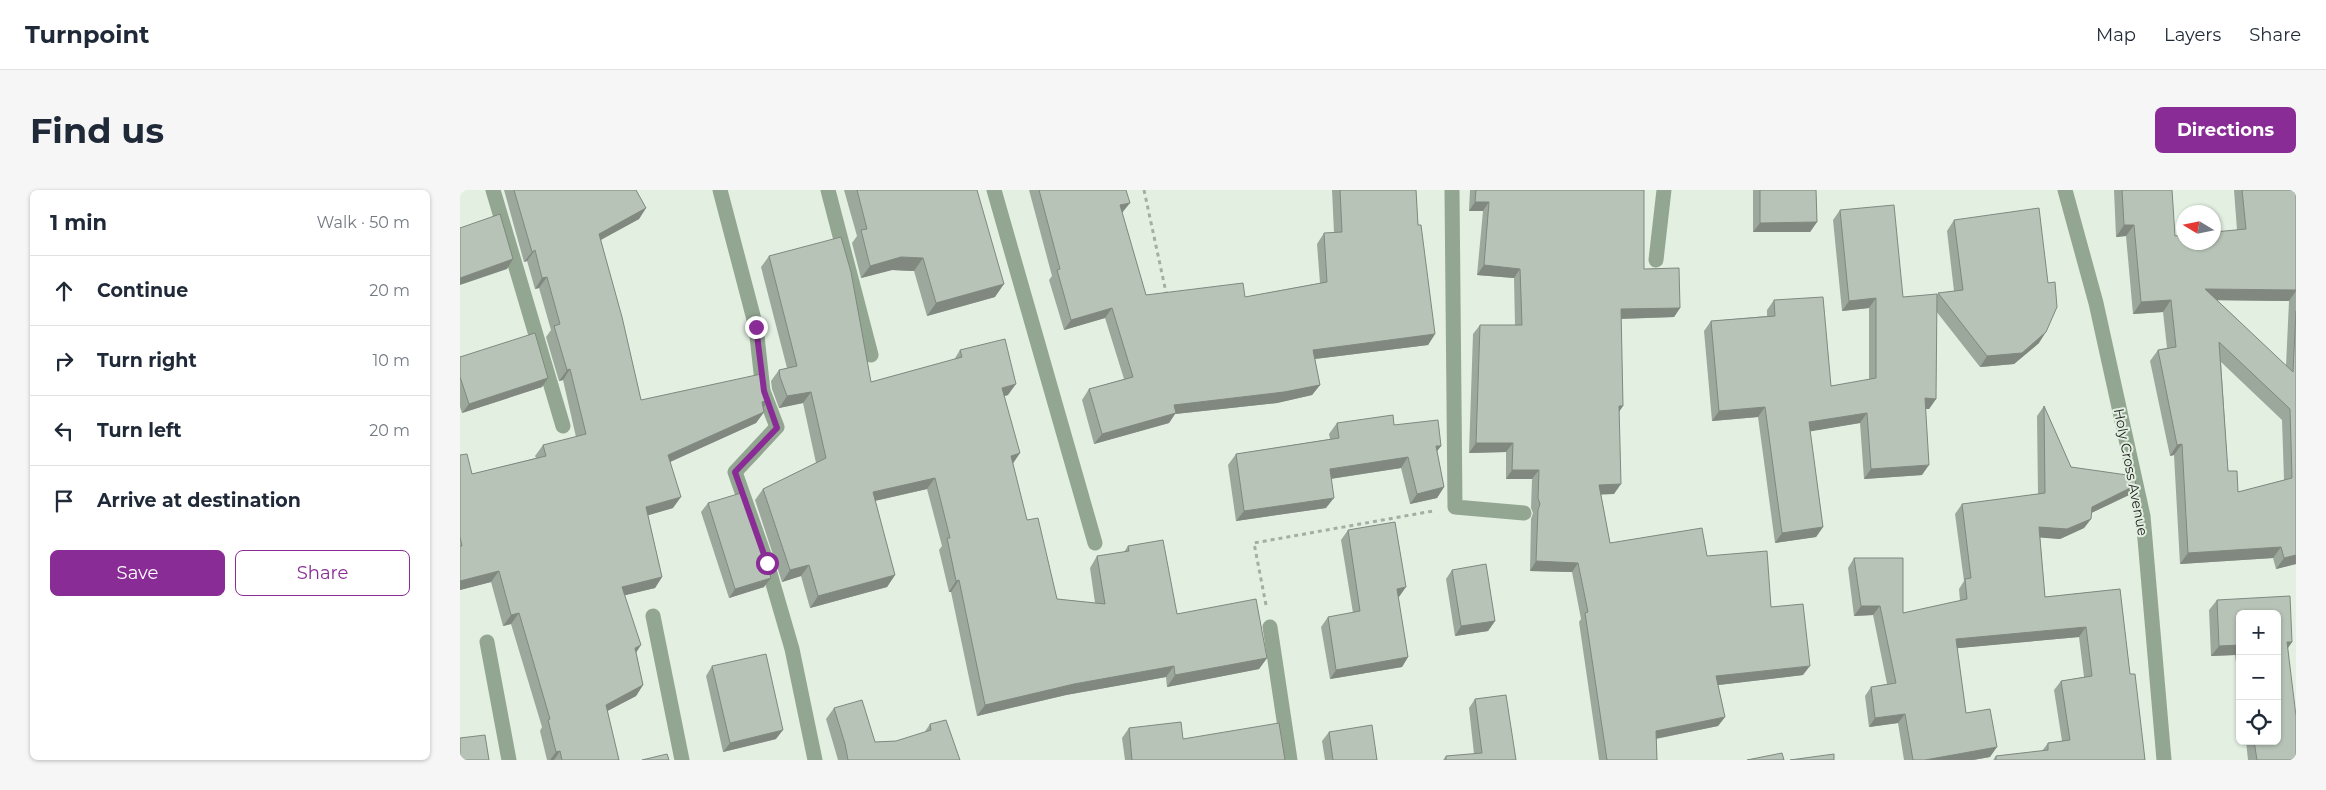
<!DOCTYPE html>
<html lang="en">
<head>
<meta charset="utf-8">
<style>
	body { margin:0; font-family:Montserrat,sans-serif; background:#f6f6f7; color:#1f2937 }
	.controls { position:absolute; right:15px; bottom:15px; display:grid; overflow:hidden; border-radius:8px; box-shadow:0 1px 4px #0004 }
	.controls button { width:45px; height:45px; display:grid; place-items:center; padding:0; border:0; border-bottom:1px solid #e0e1e3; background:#fff; color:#1f2937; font:25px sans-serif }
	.compass { position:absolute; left:1716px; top:15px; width:45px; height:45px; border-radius:50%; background:#fff; box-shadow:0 1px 4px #0004; rotate:280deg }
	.stop { position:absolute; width:15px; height:15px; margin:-11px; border:4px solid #8a2c96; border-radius:50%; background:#fff }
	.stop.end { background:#8a2c96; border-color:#fff; box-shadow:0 1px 5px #0008 }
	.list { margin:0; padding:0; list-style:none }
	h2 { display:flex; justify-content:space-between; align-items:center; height:65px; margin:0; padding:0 20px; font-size:21px }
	h2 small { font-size:16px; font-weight:400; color:#747a83 }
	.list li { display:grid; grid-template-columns:32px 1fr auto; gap:15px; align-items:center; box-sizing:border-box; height:70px; padding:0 20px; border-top:1px solid #e0e1e3 }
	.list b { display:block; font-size:19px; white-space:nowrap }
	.list em { font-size:16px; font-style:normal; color:#747a83 }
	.actions { display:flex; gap:10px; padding:15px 20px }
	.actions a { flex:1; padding:11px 0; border:1px solid #8a2c96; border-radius:8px; text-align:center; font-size:18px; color:#8a2c96 }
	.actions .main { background:#8a2c96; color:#fff }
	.icon { flex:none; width:28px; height:28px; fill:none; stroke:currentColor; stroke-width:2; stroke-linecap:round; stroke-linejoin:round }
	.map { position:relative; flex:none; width:1836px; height:570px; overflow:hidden; border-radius:8px }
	header { display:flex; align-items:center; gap:30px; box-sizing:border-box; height:70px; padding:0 25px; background:#fff; border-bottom:1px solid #e0e1e3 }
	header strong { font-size:24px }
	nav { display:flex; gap:28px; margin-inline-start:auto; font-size:18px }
	.intro { display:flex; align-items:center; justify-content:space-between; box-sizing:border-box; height:120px; padding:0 30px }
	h1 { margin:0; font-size:35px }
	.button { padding:12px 22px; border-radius:8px; background:#8a2c96; color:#fff; font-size:18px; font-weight:700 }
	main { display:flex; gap:30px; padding:0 30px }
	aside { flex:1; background:#fff; border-radius:8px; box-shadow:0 1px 4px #0004 }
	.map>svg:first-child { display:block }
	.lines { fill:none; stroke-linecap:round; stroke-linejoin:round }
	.path { stroke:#a4afa3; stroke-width:3; stroke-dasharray:4 4; stroke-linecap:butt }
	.minor { stroke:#93a691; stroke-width:15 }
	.wall { fill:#9da89d; fill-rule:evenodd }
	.shaded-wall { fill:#80887f }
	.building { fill:#b7c3b6; stroke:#80887f; fill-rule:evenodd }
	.route { stroke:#8a2c96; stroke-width:6 }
	.labels { text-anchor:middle; stroke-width:4; stroke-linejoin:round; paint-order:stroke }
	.street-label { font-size:14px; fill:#1b1f1a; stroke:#e2efe1 }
</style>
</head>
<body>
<header>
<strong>Turnpoint</strong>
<nav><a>Map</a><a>Layers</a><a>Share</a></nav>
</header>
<div class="intro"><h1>Find us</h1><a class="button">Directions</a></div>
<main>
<aside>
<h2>1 min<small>Walk · 50 m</small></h2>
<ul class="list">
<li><svg class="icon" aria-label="ahead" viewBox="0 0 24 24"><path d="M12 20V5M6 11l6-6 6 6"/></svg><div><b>Continue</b></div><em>20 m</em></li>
<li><svg class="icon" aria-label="right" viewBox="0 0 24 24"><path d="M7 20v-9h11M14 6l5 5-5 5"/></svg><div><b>Turn right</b></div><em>10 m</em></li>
<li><svg class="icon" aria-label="left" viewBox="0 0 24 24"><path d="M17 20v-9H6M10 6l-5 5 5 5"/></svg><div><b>Turn left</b></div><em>20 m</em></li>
<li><svg class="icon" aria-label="arrive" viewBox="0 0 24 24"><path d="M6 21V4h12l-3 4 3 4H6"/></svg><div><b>Arrive at destination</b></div></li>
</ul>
<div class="actions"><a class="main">Save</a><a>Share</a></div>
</aside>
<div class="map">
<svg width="1836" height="570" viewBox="0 0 1836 570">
	<rect width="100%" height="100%" fill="#e2efe1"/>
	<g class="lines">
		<path class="path" d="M684,0L707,107
			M806,415L794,353L973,321"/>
		<path class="minor" d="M33,0L103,236
			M260,0L296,137L303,201L317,237L275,282L307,373L332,459L355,570
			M368,0L411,165
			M534,0L635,353
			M992,0L995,317L1064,323
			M1605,0L1636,113L1683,326L1704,570
			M1196,70L1204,0
			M193,426L222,570
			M810,437L830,570
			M27,452L49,570"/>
	</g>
	<path class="wall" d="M44,0H176L186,18L179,29L141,50L181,210H308L303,218L304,222L296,233L210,272L213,318L188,325L202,387L195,398L164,405L183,495L176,506L147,521L159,570H87L80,541L82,537L51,434L43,436L31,392L0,400V265L12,284L76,268L75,266L83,255L116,247L103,190L99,191L86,147L91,140L79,98L75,99L67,71L64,72Z
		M384,0H517L535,107L467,126L454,81L432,80L401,88L392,53L397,46Z
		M569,0H666L662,23L686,105L785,107L860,93L857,54L864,43H874L872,0H956L958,35L975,144L968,155L855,169L860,195L852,205L817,213L715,224L709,233L634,254L622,210L629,199L664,189L645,128L604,140L589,90L592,86Z
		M1010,0H1184V79L1220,118L1214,127L1161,129L1159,222L1154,304H1141L1150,353L1247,366L1311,417L1343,485L1258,495L1265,527L1258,536L1196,549L1197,570H1139L1119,432L1121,429L1112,382L1070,381L1071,329L1073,323L1071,318L1072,289H1046V262L1009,263L1013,144L1020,135H1055L1054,88L1017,85L1023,21H1009Z
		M1293,0H1356L1357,32L1350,42H1293Z
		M1654,0H1712L1715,46L1777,40L1774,0H1836V374L1816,379L1813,368L1720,374L1714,265L1710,266L1690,171L1698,160L1707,158L1703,122L1673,124L1666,46L1656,47ZM1757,110L1829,111L1826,176ZM1761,172L1822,230L1824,290L1778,302L1768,281Z
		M1380,20L1443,107L1477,105L1478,103L1494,101L1487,41L1494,30L1579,153L1554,174L1520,177L1476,121V209L1469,219H1465L1462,285L1404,289L1400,233L1350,241L1363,337L1356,347L1315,353L1298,227L1252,231L1244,141L1251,131L1307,126V120L1314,110L1371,196L1409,190V118L1382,121L1373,30Z
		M309,66L411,192L494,170L500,160L548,205L544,206L553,274L567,330L597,409L635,413L630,378L637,366L664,362L668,356L717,424L807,468L799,479L707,497L706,487L606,505L517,526L491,402H489L479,360L482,356L467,299L415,311L435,385L427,397L350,418L341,386L322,392L295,310L303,299L356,273L343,213L319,218L312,199L311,191L319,180L327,178L301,77Z
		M0,167L82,197L2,223L0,217Z
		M1584,216L1611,277L1676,295L1669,305L1631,323V329L1624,338L1600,349L1580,347L1585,407L1660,399L1670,484L1685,570H1533L1536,566L1582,561L1588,553L1602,551L1594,500L1601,491L1624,487L1619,447L1497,458L1506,523L1530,567L1513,570H1444L1438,533L1409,537L1405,506L1411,497L1427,494L1413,425L1394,426L1388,378L1394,368L1443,423L1500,411L1499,399L1504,391L1495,324L1502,314L1578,304L1577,226Z
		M877,233L934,235L981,256L977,261L984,297L977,308L950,314L941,278L871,289L866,318L776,331L768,275L776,264L870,249L869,244Z
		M248,313L304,397L269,408L241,322Z
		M888,340L939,407H938L948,467L942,477L870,489L861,437L868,427L893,423L881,350Z
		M992,380L1035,431L1028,441L995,446L986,389Z
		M1757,410L1832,452L1828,458L1836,570H1788L1786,551H1817L1780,424V502L1775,465L1751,466L1749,420Z
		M252,476L316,549L263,562L246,486Z
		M1015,509L1056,570H983L986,566L1014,564L1009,518Z
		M374,518L415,552L436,551L464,543L470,534L500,570H378L366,529Z
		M669,538L723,549L825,570H665L662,548Z
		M869,542L917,570H865L862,551Z"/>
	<path class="shaded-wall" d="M1015,12H1029L1023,21H1009Z
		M670,13L662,23L660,15Z
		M186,18L179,29L131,55L139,44Z
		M1357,32L1350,42H1293L1300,33Z
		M1664,35H1674L1666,46L1656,47Z
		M75,60L67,71L64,72L72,62Z
		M441,67L463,68L454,81L432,80L401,88L410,76Z
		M53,69L47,79L0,95V88Z
		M1024,75L1060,79L1054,88L1017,85Z
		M87,87L79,98L75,99L82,88Z
		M544,94L535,107L467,126L476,113Z
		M1745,99L1836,100V101L1829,111L1737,110Z
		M1416,108L1409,118L1382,121L1389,111Z
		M1711,110L1703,122L1673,124L1681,112Z
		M652,118L645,128L604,140L611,130Z
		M1220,118L1214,127L1154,129L1161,119Z
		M1586,142L1579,153L1554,174L1520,177L1527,166Z
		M975,144L968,155L846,170L853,160Z
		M110,179L103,190L99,191L107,180Z
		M88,188L82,197L2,223L9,214Z
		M556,194L548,205L534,209L542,198Z
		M860,195L852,205L817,213L715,224L709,233L634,254L642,244L714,215Z
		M351,202L343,213L319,218L327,206Z
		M1465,208L1476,209L1469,219H1458Z
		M308,210L301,221L302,212Z
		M1159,216H1163L1157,225Z
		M1305,217L1298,227L1252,231L1259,221Z
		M304,222L296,233L201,276L208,265Z
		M1407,223L1400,233L1341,243L1349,232Z
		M1016,253H1053L1046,262L1009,263Z
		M1722,254L1714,265L1710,266L1717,255Z
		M976,256H981L973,266Z
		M560,263L552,275L551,266Z
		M948,267L941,278L862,290L870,279Z
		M1469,275L1462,285L1404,289L1411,279Z
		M1052,280H1079L1072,289H1046Z
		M475,288L467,299L405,313L413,302Z
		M1161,294L1154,304L1133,305L1139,295Z
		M1676,295L1669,305L1625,326L1632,317Z
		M984,297L977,308L950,314L957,304Z
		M221,307L213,318L179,328L186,317Z
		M874,308L866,318L776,331L784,321Z
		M1631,329L1624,338L1600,349L1572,347L1579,337Z
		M1363,337L1356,347L1315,353L1322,343Z
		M1821,357L1813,368L1720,374L1728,363Z
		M1836,365V374L1816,379L1824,368Z
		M1076,371L1118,373L1112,382L1070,381Z
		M349,375L341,386L322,392L330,380Z
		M39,381L31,392L0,400V391Z
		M435,385L427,397L350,418L358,406Z
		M202,387L195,398L154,408L162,397Z
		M311,388L304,397L269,408L275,399Z
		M499,390L491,402H489L496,391Z
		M946,397L939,407L930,408L937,399Z
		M1401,416H1420L1413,425L1394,426Z
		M59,423L51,434L43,436L51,425Z
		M1035,431L1028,441L995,446L1001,436Z
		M1626,437L1619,447L1489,459L1496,449Z
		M1827,452H1832L1825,462Z
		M181,455L174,466L175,458Z
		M1780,455V458L1775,465L1751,466L1759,456Z
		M948,467L942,477L870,489L876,480Z
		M807,468L799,479L707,497L715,485Z
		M714,476L706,487L606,505L517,526L525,515L614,494Z
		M1350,476L1343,485L1250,496L1256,486Z
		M183,495L176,506L138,526L146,515Z
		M1445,524L1438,533L1409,537L1415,528Z
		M1265,527L1258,536L1189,550L1196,541Z
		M323,540L316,549L263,562L270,553Z
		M1537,557L1530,567L1513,570H1465Z
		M100,561L94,570H90L96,562Z"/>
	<path class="building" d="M54,0H176L186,18L139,44L162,127L181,210L301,184L308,210L302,212L304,222L208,265L221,307L186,317L202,387L162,397L181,455L175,458L183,495L146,515L159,570H102L100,561L96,562L88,530L90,529L59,423L51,425L39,381L0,391V356H2L0,347V265L7,264L12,284L86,266L83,255L126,244L110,179L107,180L94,136L100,134L87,87L82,88L75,60L72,62Z
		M397,0H517L544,94L476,113L463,68L441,67L410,76L401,40L407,39Z
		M579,0H666L670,13L660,15L686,105L783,93L785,107L867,92L864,43L882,42L880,0H956L958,35H961L975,144L853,160L860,195L824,202L714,215L716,223L642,244L629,199L673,187L652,118L611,130L597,80L600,79Z
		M1016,0H1184V79L1219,78L1220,118L1161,119L1163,216H1159L1161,294L1139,295L1150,353L1242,338L1247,366L1307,361L1311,417L1343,414L1350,476L1256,486L1265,527L1196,541L1197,570H1147L1125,423L1128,422L1118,373L1076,371L1078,320L1080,314L1078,308L1079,280H1052L1053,253H1016L1020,135H1062L1060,79L1024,75L1029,12H1015Z
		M1300,0H1356L1357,32L1300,33Z
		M1662,0H1712L1715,46L1724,45V52H1754V42L1786,39L1782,0H1836V100L1745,99L1833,182L1836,121V365L1824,368L1821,357L1728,363L1722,254L1717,255L1698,160L1716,157L1711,110L1681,112L1674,35H1664ZM1759,152L1830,219L1832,288L1778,302L1777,281H1768Z
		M1434,15L1443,107L1477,104L1476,209L1465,208L1469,275L1411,279L1407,223L1349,232L1363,337L1322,343L1305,217L1259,221L1251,131L1315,126L1314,110L1363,107L1371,196L1416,188V108L1389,111L1380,20Z
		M1579,18L1588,93L1595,92L1597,117L1586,142L1562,163L1527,166L1478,103L1503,100L1494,30Z
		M40,24L53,69L0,88V38Z
		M381,47L391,82L411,192L502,167L500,160L545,149L556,194L542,198L560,263L551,266L567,330L578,328L597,409L645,414L637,366L669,361L668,356L703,350L717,424L796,409L807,468L715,485L714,476L614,494L525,515L499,390L496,391L487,348H490L475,288L413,302L435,385L358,406L349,375L330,380L303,299L366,268L351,202L327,206L320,187L319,180L337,176L309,66Z
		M75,143L88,188L9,214L0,187V167Z
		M1584,216L1611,277L1674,286L1676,295L1632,317L1631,329L1607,339L1579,337L1585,407L1660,399L1670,484H1675L1685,570H1536V566L1588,560V553L1610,550L1601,491L1632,486L1626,437L1496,449L1506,523L1530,519L1537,557L1465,570H1453L1445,524L1415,528L1411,497L1436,493L1420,416H1401L1394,368H1443V423L1507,409L1505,389L1511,388L1502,314L1585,303Z
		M933,225L934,235L978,230L981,256H976L984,297L957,304L948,267L870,279L874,308L784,321L776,264L879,248L877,233Z
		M281,303L311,388L275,399L248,313Z
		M935,332L946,397L937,399L948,467L876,480L868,427L900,421L888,340Z
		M1026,374L1035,431L1001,436L992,380Z
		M1830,406L1832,452H1827L1836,526V570H1797L1794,551H1817V424H1780V455L1759,456L1757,410Z
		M306,464L323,540L270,553L252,476Z
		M1046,505L1056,570H986V566L1022,563L1015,509Z
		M402,510L415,552L436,551L471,540L470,534L486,530L500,570H388L385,554L374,518Z
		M721,532L723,549L819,533L825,570H672L669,538Z
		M912,535L917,570H873L869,542Z
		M25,545L29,570H0V548Z
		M1322,563L1324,570H1287Z
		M207,564L209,570H182Z
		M1374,564V570H1330Z"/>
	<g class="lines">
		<path class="route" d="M296,137L304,201L317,238L275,282L307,373"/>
	</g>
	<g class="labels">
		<g class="street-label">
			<text transform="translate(1671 282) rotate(79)" y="5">Holy Cross Avenue</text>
		</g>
	</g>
</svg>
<div class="controls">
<button>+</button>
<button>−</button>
<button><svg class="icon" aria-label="locate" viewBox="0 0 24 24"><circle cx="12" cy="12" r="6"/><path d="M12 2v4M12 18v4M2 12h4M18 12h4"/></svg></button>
</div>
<svg class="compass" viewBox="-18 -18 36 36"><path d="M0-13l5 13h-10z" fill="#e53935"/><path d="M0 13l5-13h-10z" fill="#747a83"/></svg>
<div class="stop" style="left:307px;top:373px"></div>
<div class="stop end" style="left:296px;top:137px"></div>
</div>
</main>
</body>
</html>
